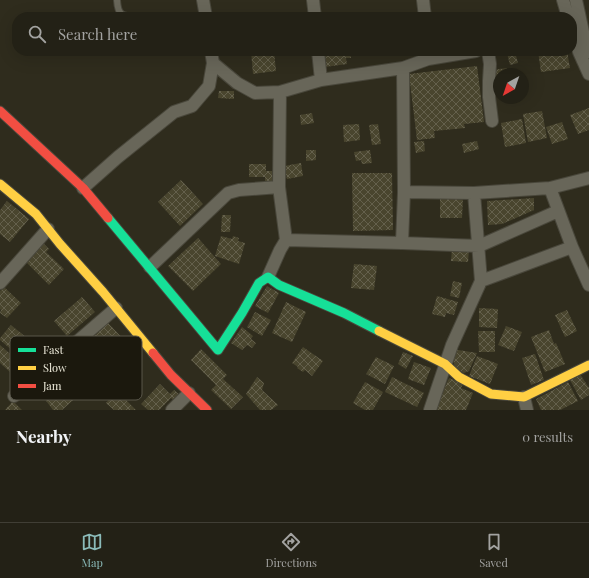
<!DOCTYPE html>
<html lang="en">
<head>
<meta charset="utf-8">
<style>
	body { margin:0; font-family:"Playfair Display",serif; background:#2b291f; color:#f1f3f6 }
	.compass { position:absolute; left:493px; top:68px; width:36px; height:36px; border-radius:50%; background:#232116; box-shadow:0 4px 16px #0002; rotate:220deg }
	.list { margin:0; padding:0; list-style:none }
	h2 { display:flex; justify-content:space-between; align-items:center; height:52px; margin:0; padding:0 16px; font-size:17px }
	h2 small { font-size:13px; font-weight:400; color:#a3a3a1 }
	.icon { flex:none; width:22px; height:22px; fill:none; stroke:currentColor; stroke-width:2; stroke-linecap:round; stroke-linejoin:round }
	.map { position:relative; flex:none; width:589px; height:410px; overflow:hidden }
	.search { position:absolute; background:#232116; box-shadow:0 4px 16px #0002; left:12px; right:12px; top:12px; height:44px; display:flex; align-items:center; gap:10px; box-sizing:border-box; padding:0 14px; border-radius:16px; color:#a3a3a1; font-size:15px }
	.sheet { height:112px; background:#232116 }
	nav { display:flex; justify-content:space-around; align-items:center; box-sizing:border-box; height:56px; border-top:1px solid #403e35; background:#232116; font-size:11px; color:#a3a3a1 }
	nav a { display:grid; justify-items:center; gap:2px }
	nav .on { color:#8bbbb9 }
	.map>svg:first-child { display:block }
	.building { fill:url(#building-cross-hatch) }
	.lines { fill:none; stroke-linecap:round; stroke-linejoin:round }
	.lane-casing { stroke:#49473b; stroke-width:8 }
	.street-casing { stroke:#49473b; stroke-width:14 }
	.fast-casing { stroke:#49473b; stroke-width:11 }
	.slow-casing { stroke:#49473b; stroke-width:11 }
	.jam-casing { stroke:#49473b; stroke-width:11 }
	.lane { stroke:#686659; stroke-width:6 }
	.street { stroke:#686659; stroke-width:12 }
	.fast { stroke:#16e098; stroke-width:9 }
	.slow { stroke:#ffcf43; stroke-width:9 }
	.jam { stroke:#f24e42; stroke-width:9 }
	.key { fill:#1b180d; stroke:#5a574b; stroke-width:1 }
	.key-label { font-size:11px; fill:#eeebdb }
</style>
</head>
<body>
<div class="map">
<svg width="589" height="410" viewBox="0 0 589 410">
	<defs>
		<pattern id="building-cross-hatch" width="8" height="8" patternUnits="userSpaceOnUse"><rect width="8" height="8" fill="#49452e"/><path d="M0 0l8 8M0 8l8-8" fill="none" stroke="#64604c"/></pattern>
	</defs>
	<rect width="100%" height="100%" fill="#2f2c1d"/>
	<path class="building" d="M251,51H274L276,71L253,74Z
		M324,51H350L351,58H346L347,64L325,67Z
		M538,51H567L570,68L541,72Z
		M515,52L518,63L510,65L507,53Z
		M477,66L484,122L464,124L465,128L434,131L435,138L417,140L409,74Z
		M507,68V74H499V86L494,87L492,70Z
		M219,91H234V99L218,98Z
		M589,108V130L578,134L570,115Z
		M542,111L547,138L528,142L523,114Z
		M312,113L314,123L301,125L300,115Z
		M522,119L526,143L505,147L501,123Z
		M562,122L568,139L552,144L546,127Z
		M359,124L360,140L344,142L343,125Z
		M378,124L381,144L372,145L369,125Z
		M424,141L425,151L416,153L414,142Z
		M477,141L479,149L464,153L462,144Z
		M306,150H316V160L306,161Z
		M370,150L372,163L362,164L361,160L356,161L354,152Z
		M301,163L303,176L287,179L284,166Z
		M249,164H266V171H272V183H265V177H249Z
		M352,173H392L393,230L353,231Z
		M181,180L203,204L180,226L158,202Z
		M440,198H463L462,218H440Z
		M534,198V210L502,224L488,225L487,201Z
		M7,201L29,219L10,242L0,234V210Z
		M222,215H231L230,232H221Z
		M221,236L232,239L233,236L239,238L238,241L245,243L239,264L215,256Z
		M198,238L221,264L193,291L168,266Z
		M44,244L49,249L46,252L64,269L49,285L26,262Z
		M452,249L469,250L468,262L451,261Z
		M354,264L377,266L374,290L351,288Z
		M453,281L462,283L459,298L450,296Z
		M267,286L279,293L268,313L255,306Z
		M4,287L21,303L7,318L0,313L1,310L0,309V291Z
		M437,296L458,302L454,315L446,313L445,317L432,314Z
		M82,297L95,312L67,336L54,321Z
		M286,302L306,312L292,342L272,333Z
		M479,308L498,309L497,328L479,327Z
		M567,310L577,331L565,337L555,315Z
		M255,312L271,320L262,336L247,327Z
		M108,323L129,345L123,350L130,358L106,380L77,352Z
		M11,325L45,353L32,367L0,340V338Z
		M506,326L522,332L514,351L498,345Z
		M242,327L253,336L251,339L256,343L252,348L247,345L242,350L231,343Z
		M549,330L554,344L556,343L565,364L545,372L531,337Z
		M478,331H495V352H479Z
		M0,345L29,371L20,381L0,363Z
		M303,347L323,361L312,376L305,370L303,372L297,368L298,367L292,363Z
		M201,349L227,375L223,379L243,397L231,409L211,390L216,385L191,360Z
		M452,349L477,353L469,371L464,373L455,371Z
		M403,352L413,356L406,369L398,364Z
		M535,354L544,380L531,385L522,358Z
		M477,356L498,364L490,384L469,376Z
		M376,357L394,366L385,384L366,374Z
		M414,362L431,368L424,385L408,379Z
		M61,372L81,393L62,410H53L38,390Z
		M580,374L589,388V395L581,400L570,380Z
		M257,377L264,383L262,390L278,405L271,410H260L246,394Z
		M392,377L424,393L417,407L385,392Z
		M449,378L463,384L461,388L473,393L466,410H435Z
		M365,382L383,392L373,410H365L353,403Z
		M568,382L578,401L560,410H541L536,399Z
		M160,384L170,394L174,390L182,397L176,403L171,398L159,410H148L141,404Z
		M117,391L136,410H114L106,403Z
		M13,401L22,410H5Z"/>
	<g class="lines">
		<g class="lane-casing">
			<path id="lane" d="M117,0C118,17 123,16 138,17"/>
		</g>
		<g class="street-casing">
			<path id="street" d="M203,0L206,17
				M313,0L315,17
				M423,0L425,17
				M563,0L568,17
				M576,0L585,41L589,52
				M572,30L579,52L589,74
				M211,51L213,63L237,83L255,93L280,92L321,80L403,68L428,59L476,51
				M318,51L321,80
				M488,51L490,64L489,81V97L492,121
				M280,92L279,187L286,240
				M83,188L118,157L174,112L192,106L209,86L213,63
				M550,188L572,247L589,285
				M404,192L474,193L550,188L589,178
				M402,243L404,192L403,68
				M150,267L228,193L239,190L279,187
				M268,277L280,250L286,240L402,243L479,246L558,211
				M481,281L572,247
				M0,283L48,229
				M14,396L116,308
				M524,397L527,410
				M172,410L189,393
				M430,410L452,345L481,281L474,193"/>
		</g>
		<g class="fast-casing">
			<path id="fast" d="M108,218L218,350L242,313L259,283L268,277L279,285L344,313L379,331"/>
		</g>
		<g class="slow-casing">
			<path id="slow" d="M0,184L36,214L60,244L103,292L153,353
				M379,331L445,364L459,377L491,394L524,397L589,365"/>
		</g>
		<g class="jam-casing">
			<path id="jam" d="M0,111L83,188L108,218
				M153,353L171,375L207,410"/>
		</g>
		<use href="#lane" class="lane"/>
		<use href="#street" class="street"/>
		<use href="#fast" class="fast"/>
		<use href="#slow" class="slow"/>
		<use href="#jam" class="jam"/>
	</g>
	<rect x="10" y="336" width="132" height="64" rx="6" class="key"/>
	<rect x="18" y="348" width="18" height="4" fill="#16e098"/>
	<rect x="18" y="366" width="18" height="4" fill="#ffcf43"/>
	<rect x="18" y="384" width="18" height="4" fill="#f24e42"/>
	<g class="key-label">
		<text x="43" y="354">Fast</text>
		<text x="43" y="372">Slow</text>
		<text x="43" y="390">Jam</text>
	</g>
</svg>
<svg class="compass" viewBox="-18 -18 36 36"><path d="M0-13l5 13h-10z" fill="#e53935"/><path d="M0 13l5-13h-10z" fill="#a3a3a1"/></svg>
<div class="search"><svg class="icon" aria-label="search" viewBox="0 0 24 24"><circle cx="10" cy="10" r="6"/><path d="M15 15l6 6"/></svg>Search here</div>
</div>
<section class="sheet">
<h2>Nearby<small>0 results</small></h2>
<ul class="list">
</ul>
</section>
<nav>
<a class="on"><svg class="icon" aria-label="map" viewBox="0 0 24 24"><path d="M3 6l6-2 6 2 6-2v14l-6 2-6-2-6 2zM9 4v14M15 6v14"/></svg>Map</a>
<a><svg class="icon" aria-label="directions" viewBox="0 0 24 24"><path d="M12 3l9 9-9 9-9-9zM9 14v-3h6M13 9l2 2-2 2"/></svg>Directions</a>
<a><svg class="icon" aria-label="saved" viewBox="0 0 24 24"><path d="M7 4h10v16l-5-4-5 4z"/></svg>Saved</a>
</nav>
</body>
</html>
